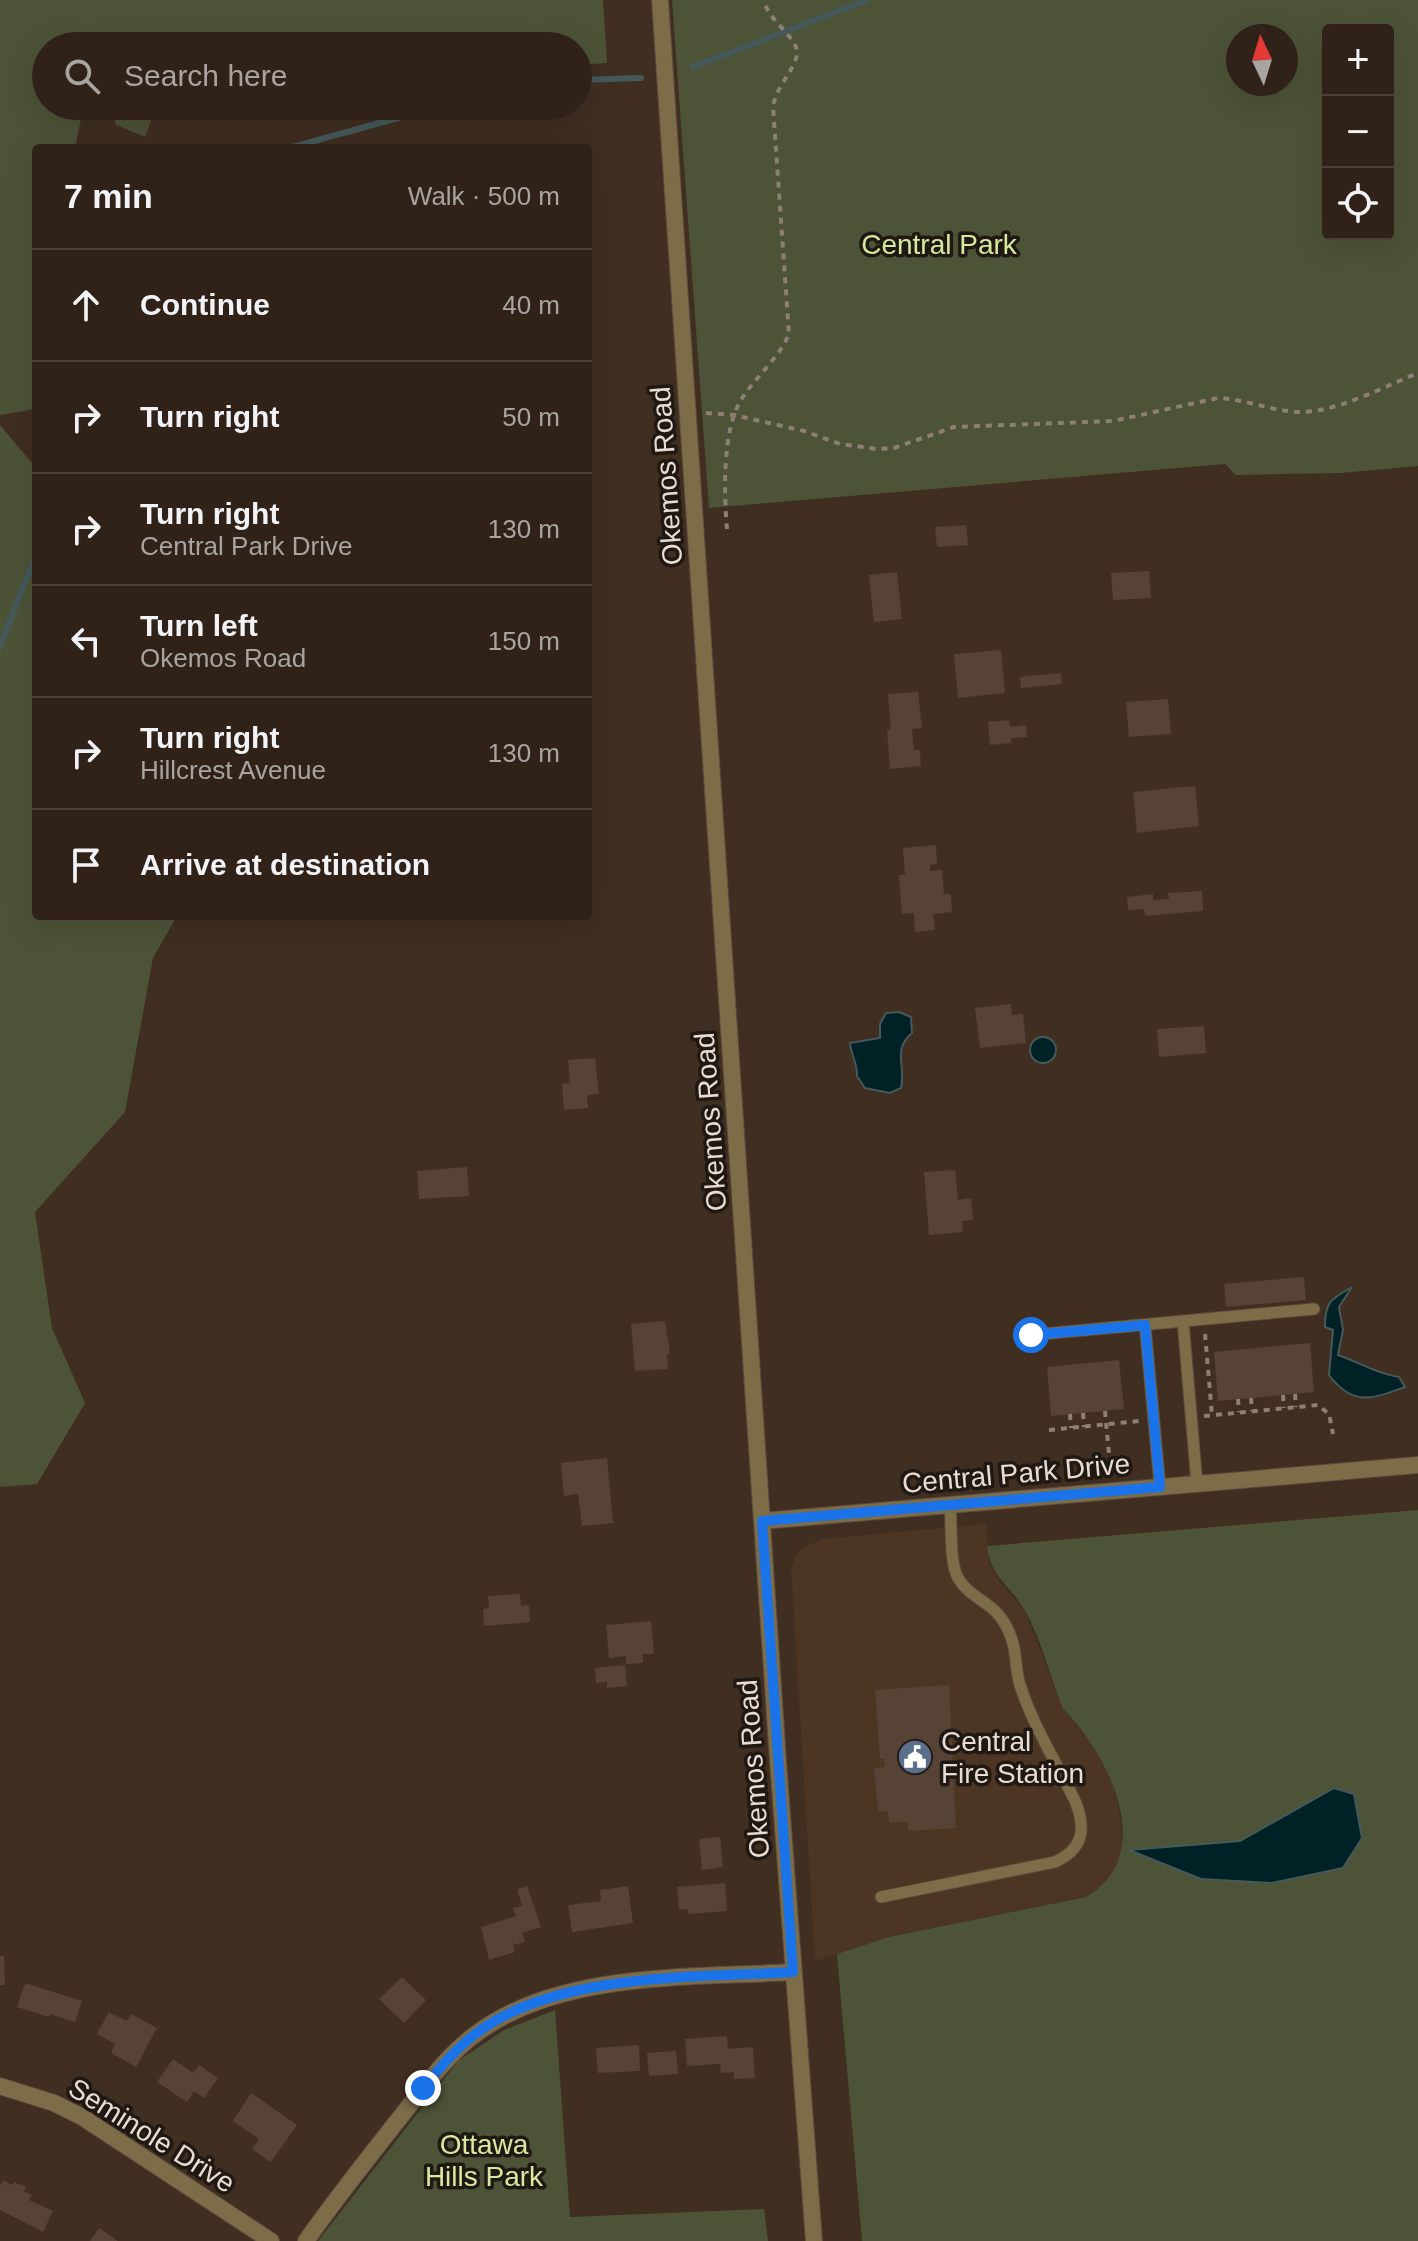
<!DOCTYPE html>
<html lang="en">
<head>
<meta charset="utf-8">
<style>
	body { margin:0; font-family:Helvetica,sans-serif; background:#3c2f26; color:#f1f3f6 }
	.controls { position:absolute; right:24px; top:24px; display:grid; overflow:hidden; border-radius:8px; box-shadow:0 8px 32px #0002 }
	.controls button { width:72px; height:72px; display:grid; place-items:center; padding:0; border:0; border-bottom:2px solid #4b3f38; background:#302219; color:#f1f3f6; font:40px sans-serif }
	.compass { position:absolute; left:1226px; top:24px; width:72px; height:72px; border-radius:50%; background:#302219; box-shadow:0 8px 32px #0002; rotate:356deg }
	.stop { position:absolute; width:24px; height:24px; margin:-18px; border:6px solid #1a73e8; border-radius:50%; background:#fff }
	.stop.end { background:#1a73e8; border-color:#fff; box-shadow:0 2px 8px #0008 }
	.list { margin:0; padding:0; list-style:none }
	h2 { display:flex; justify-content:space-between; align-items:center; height:104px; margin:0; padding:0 32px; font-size:34px }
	h2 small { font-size:26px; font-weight:400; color:#a8a4a2 }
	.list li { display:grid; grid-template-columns:52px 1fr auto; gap:24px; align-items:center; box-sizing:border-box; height:112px; padding:0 32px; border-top:2px solid #4b3f38 }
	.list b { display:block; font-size:30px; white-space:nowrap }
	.list p { margin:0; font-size:26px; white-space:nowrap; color:#a8a4a2 }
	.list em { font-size:26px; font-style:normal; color:#a8a4a2 }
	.icon { flex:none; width:44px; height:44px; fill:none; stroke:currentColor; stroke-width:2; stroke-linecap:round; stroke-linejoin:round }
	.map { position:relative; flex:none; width:1418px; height:2241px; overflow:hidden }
	.search { position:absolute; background:#302219; box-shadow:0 8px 32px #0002; left:32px; top:32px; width:560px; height:88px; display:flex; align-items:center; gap:20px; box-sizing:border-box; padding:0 28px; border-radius:44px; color:#a8a4a2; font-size:30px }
	.panel { position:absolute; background:#302219; box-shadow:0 8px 32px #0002; left:32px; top:144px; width:560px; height:776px; border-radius:8px }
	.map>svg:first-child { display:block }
	.built { fill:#4d3524 }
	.green { fill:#4c5337; fill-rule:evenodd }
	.water { fill:#002126; stroke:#46595a; stroke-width:2 }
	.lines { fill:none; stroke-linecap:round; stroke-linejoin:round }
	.stream { stroke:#46595a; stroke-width:6 }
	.building { fill:#564335 }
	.service-casing { stroke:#5b4a3e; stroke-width:13 }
	.minor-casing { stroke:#5b4a3e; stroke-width:18 }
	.tertiary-casing { stroke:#5b4a3e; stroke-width:18 }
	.path { stroke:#8e7f74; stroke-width:4; stroke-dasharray:6 6; stroke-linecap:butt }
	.service { stroke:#7c6c47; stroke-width:11 }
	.minor { stroke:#7c6c47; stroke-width:16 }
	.tertiary { stroke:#7c6c47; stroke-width:16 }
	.route { stroke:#1a73e8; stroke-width:10 }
	.labels { text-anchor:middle; stroke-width:7; stroke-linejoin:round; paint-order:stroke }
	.park-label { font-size:28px; fill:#d7e89f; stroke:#201812 }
	.street-label { font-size:28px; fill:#e8dcd4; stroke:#201812 }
	.poi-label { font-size:28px; fill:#e8dcd4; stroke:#201812; text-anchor:start }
</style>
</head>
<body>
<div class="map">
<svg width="1418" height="2241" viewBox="0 0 1418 2241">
	<rect width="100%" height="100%" fill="#402e21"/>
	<path class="built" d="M986,1524L989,1563L999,1581L1025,1611L1063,1709L1096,1749L1113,1785L1121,1819L1122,1849L1119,1861L1106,1883L1086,1897L889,1937L815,1961L791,1567L800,1550L822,1539Z"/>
	<path class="green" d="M0,0H603L607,63L578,65V46H46V106H82L83,109L75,148H36V409L0,415Z
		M672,0H1418V466L1340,473L1236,475L1225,464L709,508ZM1328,30H1388V234H1328ZM1238,36H1286V84H1238Z
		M111,106H163L155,110L145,137L116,125Z
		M0,425L36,468V916H177L153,958L125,1112L35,1212L52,1328L85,1403L37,1484L0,1487Z
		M1418,1510V2241H862L837,1954L889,1937L1086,1897C1159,1855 1108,1753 1063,1709C1051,1679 1040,1636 1024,1609C1009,1584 991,1578 987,1546ZM1362,1838L1343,1868L1272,1883L1132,1850L1240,1841Z
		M555,2010L570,2217L764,2209L768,2241H318L458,2061L504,2030Z"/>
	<path class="water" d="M899,1012L911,1017L912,1033C892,1050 906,1064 901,1088L890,1093L865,1088L857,1076C858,1065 851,1055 850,1043L880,1038V1024L886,1013Z
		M1030 1050a13 13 0 1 1 26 0a13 13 0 1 1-26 0Z
		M1352,1287L1339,1307L1343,1330L1338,1355C1359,1362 1377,1374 1399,1377L1405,1387C1373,1399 1353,1407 1329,1375L1333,1330L1325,1327C1325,1301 1331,1299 1352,1287Z
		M1334,1788L1354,1794L1362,1838L1343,1868L1272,1883L1201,1879L1129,1850L1240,1841Z"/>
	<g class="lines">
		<path class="stream" d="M693,67L867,0
			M578,80L641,78
			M289,148L441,106
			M0,646L36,555"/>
	</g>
	<path class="building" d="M966,525L968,545L937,547L935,527Z
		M1149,571L1151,598L1113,600L1111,573Z
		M897,572L902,619L874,622L869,575Z
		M1001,650L1005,693L958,698L954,654Z
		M1061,673L1062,684L1021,688L1020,677Z
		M918,692L922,728L912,729L914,750H920L921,766L890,769L887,730H891L888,694Z
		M1168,699L1171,734L1129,737L1126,702Z
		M1009,720L1010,727L1026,725L1027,737L1011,738V743L990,745L988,722Z
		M1195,786L1199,826L1137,833L1133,792Z
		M936,845L937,864L930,865V871L942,870L944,894H951L952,912L933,914L935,930L915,932L914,913L902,914L899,875H905L903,848Z
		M1202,891L1203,911L1145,916L1144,909L1128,910L1127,897L1153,894V900L1169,899L1168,893Z
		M1011,1004L1012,1015L1023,1014L1026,1043L980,1048L975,1008Z
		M1204,1026L1206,1053L1159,1057L1157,1029Z
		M595,1058L599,1094L587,1095L588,1108L564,1110L562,1084L570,1083L568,1060Z
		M467,1167L469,1196L419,1199L417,1171Z
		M955,1170L958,1200L971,1198L973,1220L962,1221L963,1232L929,1235L924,1172Z
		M1304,1277L1306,1300L1226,1307L1224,1284Z
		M665,1321L670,1354H667L668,1369L635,1371L631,1324Z
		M1310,1343L1314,1392L1218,1401L1214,1352Z
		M1119,1360L1124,1409L1051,1416L1047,1367Z
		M607,1458L613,1523L582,1526L578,1494L564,1496L561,1463Z
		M520,1594L521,1606L529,1605L530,1622L484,1626L483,1609L489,1608L488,1596Z
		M651,1621L654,1654H643V1663L626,1664V1656L609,1658L606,1625Z
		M625,1665L627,1686L607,1688V1682L596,1683L595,1668Z
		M949,1685L956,1828L908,1831V1821L889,1823L888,1811L879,1812L877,1803L874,1768L885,1767L884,1759H880L875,1690Z
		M720,1837L723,1867L702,1870L699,1839Z
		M725,1883L727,1911L688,1914V1909L679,1910L677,1887Z
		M527,1886L541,1927L522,1933L525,1942L513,1945L515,1952L489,1960L481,1927L516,1916L513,1908L522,1906L517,1889Z
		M628,1886L633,1923L572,1932L568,1905L601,1901L600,1890Z
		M0,1956H4L5,1985H0Z
		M402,1977L426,2000L404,2023L379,1999Z
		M25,1983L82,2001L75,2022L50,2014L49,2017L17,2007Z
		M109,2012L127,2021L131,2014L157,2028L136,2067L111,2053L115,2044L97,2034Z
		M727,2036L728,2049L753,2047L755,2078L734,2079V2072L721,2073L720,2064L687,2066L685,2039Z
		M639,2045L640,2071L598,2073L596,2048Z
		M676,2051L678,2074L649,2076L647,2053Z
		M173,2059L193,2073L199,2065L218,2078L204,2098L194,2091L187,2102L157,2082Z
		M251,2093L297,2125L271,2162L252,2149L259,2139L233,2121Z
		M3,2180L12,2185L14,2182L26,2187L24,2191L32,2195L29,2200L53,2211L43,2232L0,2210V2186Z
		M99,2228L118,2241H90Z"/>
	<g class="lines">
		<g class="service-casing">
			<path id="service" d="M1183,1321L1197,1484
				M1145,1325L1160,1487
				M1031,1335L1314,1309
				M881,1897L1055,1862C1083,1849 1086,1830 1076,1803C1058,1765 1033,1726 1020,1685C1015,1670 1017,1652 1011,1637C998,1600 973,1603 958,1578C949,1562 952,1523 950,1504"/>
		</g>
		<g class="minor-casing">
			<path id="minor" d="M0,2086L54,2103L82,2117L271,2241
				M306,2241C336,2198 369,2157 402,2115C426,2085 448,2053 480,2031C564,1971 695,1978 793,1972"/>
		</g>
		<g class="tertiary-casing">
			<path id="tertiary" d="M660,0L778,1761L814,2241
				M762,1521L1418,1465"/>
		</g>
		<path class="path" d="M706,413L734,415L804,431L840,444L878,449L894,448L954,427L1113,421L1218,398C1245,399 1271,411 1299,412C1335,413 1383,387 1418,373
			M727,529C724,494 722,431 741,400C755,377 778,360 789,334L773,107C776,86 795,70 797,54C799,38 767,20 764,0
			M1205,1334L1212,1415
			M1295,1394L1296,1407
			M1283,1395L1284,1408
			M1251,1398L1252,1411
			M1238,1399L1239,1412
			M1105,1411L1109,1454
			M1083,1413L1084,1427
			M1070,1414L1071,1428
			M1204,1416L1318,1405L1329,1414L1333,1434
			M1049,1430L1139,1421"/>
		<use href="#service" class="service"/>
		<use href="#minor" class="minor"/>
		<use href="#tertiary" class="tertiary"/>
	</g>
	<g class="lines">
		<path class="route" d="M423,2088C440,2068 456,2048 478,2032C559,1972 697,1978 793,1972L762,1521L1160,1487L1145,1325L1031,1335"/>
	</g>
	<defs>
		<g id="civic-disc" transform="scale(1.8)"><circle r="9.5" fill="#5c6f8a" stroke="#201812"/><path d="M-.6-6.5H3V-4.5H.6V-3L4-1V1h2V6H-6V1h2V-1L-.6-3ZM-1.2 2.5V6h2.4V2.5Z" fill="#fff"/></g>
	</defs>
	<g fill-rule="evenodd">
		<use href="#civic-disc" x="915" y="1757"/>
	</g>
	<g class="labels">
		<g class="park-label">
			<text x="939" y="254">Central Park</text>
			<text x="484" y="2154">Ottawa<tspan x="484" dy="32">Hills Park</tspan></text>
		</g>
		<g class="street-label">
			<text transform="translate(666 476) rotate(-94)" y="10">Okemos Road</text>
			<text transform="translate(710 1122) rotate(-94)" y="10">Okemos Road</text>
			<text transform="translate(1016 1473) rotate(-5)" y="10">Central Park Drive</text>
			<text transform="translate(753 1769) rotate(-94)" y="10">Okemos Road</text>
			<text transform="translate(152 2135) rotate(32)" y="10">Seminole Drive</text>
		</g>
		<g class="poi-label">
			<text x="941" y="1751">Central<tspan x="941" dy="32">Fire Station</tspan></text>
		</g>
	</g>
</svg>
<div class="controls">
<button>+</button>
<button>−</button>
<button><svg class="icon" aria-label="locate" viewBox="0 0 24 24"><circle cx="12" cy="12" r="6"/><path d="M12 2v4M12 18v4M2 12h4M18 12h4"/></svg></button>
</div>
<svg class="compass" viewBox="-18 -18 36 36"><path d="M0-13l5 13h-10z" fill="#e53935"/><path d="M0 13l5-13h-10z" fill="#a8a4a2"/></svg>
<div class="stop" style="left:1031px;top:1335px"></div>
<div class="stop end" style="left:423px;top:2088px"></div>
<div class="search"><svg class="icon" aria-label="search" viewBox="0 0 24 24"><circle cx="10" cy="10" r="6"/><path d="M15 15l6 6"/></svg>Search here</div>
<section class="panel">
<h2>7 min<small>Walk · 500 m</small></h2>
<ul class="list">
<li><svg class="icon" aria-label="ahead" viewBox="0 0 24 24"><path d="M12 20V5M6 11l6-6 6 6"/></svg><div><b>Continue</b></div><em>40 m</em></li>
<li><svg class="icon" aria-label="right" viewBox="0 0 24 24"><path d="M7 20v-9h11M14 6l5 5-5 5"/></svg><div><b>Turn right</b></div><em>50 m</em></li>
<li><svg class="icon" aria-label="right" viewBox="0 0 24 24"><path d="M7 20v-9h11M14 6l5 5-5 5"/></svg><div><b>Turn right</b><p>Central Park Drive</p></div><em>130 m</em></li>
<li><svg class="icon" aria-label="left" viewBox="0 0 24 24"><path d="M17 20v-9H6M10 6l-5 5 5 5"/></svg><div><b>Turn left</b><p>Okemos Road</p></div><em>150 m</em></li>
<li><svg class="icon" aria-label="right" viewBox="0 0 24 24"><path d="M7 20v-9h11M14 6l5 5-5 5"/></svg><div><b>Turn right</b><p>Hillcrest Avenue</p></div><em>130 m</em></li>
<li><svg class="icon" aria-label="arrive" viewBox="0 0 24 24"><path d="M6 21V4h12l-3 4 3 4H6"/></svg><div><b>Arrive at destination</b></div></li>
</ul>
</section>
</div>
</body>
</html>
